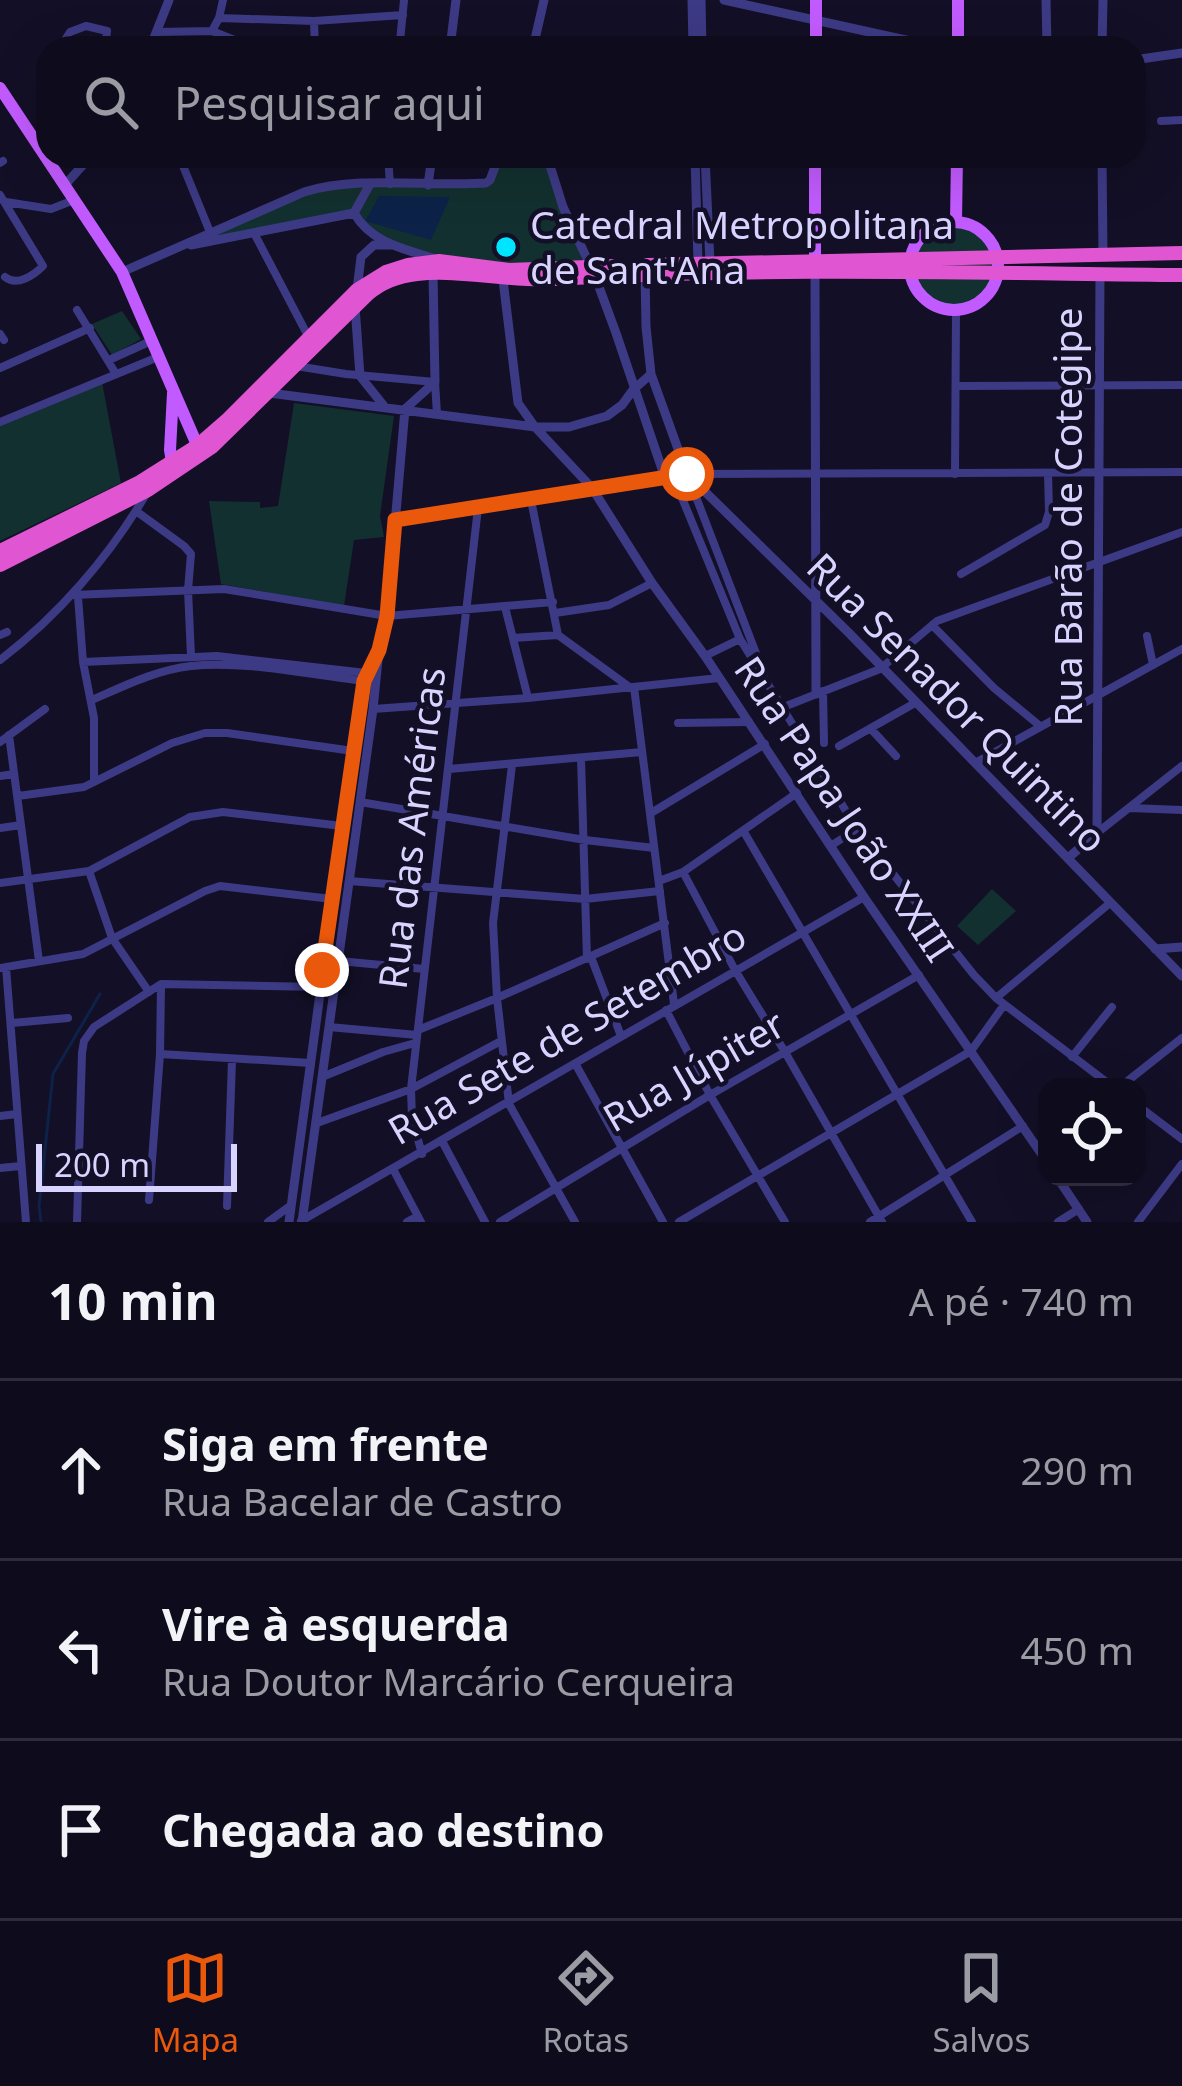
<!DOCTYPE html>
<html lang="pt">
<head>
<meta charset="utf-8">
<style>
	body { margin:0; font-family:"Noto Sans",sans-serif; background:#1c1929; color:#f1f3f6 }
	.controls { position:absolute; right:36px; bottom:36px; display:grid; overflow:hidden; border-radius:24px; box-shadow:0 12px 48px #0002 }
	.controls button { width:108px; height:108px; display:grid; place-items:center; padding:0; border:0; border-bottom:3px solid #2e2b3b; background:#0e0b1c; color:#f1f3f6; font:60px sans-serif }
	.scale { position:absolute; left:36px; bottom:30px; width:201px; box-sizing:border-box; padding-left:12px; border:6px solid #d9d4ff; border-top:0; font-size:33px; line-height:42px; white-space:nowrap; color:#d9d4ff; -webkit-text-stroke:9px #130f26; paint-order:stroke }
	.stop { position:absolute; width:36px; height:36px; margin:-27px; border:9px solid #ea580c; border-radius:50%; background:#fff }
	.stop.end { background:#ea580c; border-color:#fff; box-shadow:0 3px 12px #0008 }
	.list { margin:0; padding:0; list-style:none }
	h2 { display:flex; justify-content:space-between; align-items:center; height:156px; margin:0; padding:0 48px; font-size:51px }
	h2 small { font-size:39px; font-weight:400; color:#9b9ba3 }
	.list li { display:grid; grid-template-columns:78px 1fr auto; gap:36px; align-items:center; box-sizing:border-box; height:180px; padding:0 48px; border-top:3px solid #2e2b3b }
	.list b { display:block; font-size:45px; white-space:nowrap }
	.list p { margin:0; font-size:39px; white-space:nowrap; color:#9b9ba3 }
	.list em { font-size:39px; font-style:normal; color:#9b9ba3 }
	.icon { flex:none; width:66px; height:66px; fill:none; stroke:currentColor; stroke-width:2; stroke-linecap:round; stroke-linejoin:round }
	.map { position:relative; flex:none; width:1182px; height:1222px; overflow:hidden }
	.search { position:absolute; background:#0e0b1c; box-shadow:0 12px 48px #0002; left:36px; right:36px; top:36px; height:132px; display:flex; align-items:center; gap:30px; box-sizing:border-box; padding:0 42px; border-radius:36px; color:#9b9ba3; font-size:45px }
	.sheet { height:696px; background:#0e0b1c }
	nav { display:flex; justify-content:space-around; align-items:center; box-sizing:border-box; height:168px; border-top:3px solid #2e2b3b; background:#0e0b1c; font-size:33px; color:#9b9ba3 }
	nav a { display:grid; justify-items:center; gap:6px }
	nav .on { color:#ea580c }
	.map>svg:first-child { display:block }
	.green { fill:#12302f }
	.water { fill:#0c2248 }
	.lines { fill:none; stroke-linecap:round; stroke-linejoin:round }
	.stream { stroke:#0c2248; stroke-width:3 }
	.minor { stroke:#3d3a85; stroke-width:8 }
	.tertiary { stroke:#3d3a85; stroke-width:9 }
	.primary { stroke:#c25bff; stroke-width:12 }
	.trunk { stroke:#e055d1; stroke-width:14 }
	.route { stroke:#ea580c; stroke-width:15 }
	.poi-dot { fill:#00e5ff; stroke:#130f26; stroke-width:4.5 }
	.labels { text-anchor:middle; stroke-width:9; stroke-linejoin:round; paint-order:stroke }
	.poi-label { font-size:39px; fill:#d9d4ff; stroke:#130f26; text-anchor:start }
	.street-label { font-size:39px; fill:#d9d4ff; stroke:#130f26 }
</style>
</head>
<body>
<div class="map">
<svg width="1182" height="1222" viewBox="0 0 1182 1222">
	<rect width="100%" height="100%" fill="#130f26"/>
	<path class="green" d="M499,156H546L583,263C516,268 444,271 381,238C371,233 363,221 355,212L180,247L319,187L486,183Z
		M910 266a44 44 0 1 1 88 0a44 44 0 1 1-88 0Z
		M122,311L141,339L112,355L92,324Z
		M102,382L121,483L0,541V424Z
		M294,403L394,416L380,516L384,537L354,540L344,606L221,584L209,501L260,502V508L278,506Z
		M992,889L1016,911L978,945L957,926Z"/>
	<path class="water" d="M379,196L450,197L431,240L365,221Z"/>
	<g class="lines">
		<path class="stream" d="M41,1222L39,1206L53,1074L100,994"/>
		<path class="minor" d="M219,18L314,21L403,15
			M314,21L315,48
			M212,31L252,47L314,42
			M157,32L212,31L219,18L223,0
			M400,41L404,0
			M60,48L70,32L86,26L107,31L105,48
			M354,48L400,41L432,48
			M1161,121L1182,120
			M179,156L210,232
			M388,156L390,184
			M0,163L3,161
			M0,195L43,266C34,275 17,287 5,277
			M6,202L51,209L74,200
			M254,233L308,336
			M77,310L116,374
			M0,334L4,340
			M109,360L151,341
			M296,366L346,374L435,382L437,414
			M0,368L90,328
			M956,386L1182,385
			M0,422L158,357
			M955,474L956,310
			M673,476L740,639L857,829L974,975L996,998L1113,1087
			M688,476L762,669
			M531,500L558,635L628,686
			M136,511L184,546L191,554L188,590L191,656
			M395,520L687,474L1182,472
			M961,574L1045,525L1049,512L1048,473
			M72,595L224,589L387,616L553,602
			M78,597L83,662L94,718V782
			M505,607L528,698
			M555,613L609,605L652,583
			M932,625L994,688L1040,726
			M0,635L7,632
			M1147,636L1153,665
			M513,638L558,635
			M705,656L740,639
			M0,660C58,616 108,558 145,496
			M83,662L217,656L366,673
			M634,687L674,1004
			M823,691L824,743
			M92,700C124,686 156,670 191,666C243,660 311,675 364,681
			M781,708L880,669L937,621L1182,532
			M373,709L528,698L719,678
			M678,723L749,722
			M871,729L896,756
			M9,735L39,961
			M0,742L45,709
			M839,746L915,703
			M581,758L587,959
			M975,763L1182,649
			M512,765L493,923L497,998L509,1104L575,1222
			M449,769L642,752
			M0,776L14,774
			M18,796L84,787L172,743L205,733H227L353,751
			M360,802L585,840L654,848
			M1130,808L1182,810
			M651,813L765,744
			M0,828L21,825
			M744,832L972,1222
			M1097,833L1182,766
			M832,845L857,829
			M89,871L112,938L149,992
			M683,872L735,970L785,1052L882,1222
			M349,881L585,899L660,891
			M659,881L683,872L797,793
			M0,883L89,871L190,817L223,812L342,826
			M591,957L621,1036
			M339,961L424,969
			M6,967L26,1222
			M0,968L83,954L205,891L220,886L332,899
			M996,998L1110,903
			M666,1010L710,1095L785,1222
			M12,1023L68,1018
			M329,1027L417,1035
			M418,1030L497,998L665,923
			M160,1054L311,1063
			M1072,1057L1112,1007
			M576,1065L663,1222
			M322,1077L383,1052L415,1043
			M1120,1087L1182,1038
			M1137,1105L1182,1139
			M0,1116L17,1114
			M317,1123L411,1089L501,1041
			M442,1141L485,1222
			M422,1154L412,1118L411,1089L478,508
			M0,1168L21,1166
			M393,1169L421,1222
			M149,1200L160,1054L161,986
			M227,1206L232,1060
			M301,1221L864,897
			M77,1222L82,1053L84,1041L94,1027L161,984L320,987
			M268,1222L290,1206
			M407,1222L418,1216
			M500,1222L710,1095L919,975
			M679,1222L971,1051L1004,1005
			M870,1222L1023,1126
			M1058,1222L1079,1209
			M1138,1222L1182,1164"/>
		<path class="tertiary" d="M692,0L693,48
			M701,0L702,48
			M724,0L942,48
			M1046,0L1047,48
			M150,48L169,0
			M450,48L456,0
			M533,48L544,0
			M1102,48L1103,0
			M1134,60L1182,53
			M547,156L563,207L595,276L616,333L665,478
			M695,156L698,263
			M705,156L710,263
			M1102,156L1103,254
			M370,184L354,213C371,242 401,248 432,258
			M428,185L432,156
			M64,186L91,156
			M191,245L354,213
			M122,272L304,192C359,175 428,187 486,183L490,180L499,156
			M815,272L816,694
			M645,273L646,327L651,374L687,474L849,633L1182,976
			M503,280L518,403L535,427L592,488L652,583L705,656L864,897L1047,1162
			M269,393L535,427H569L607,416L622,405L633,390L651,374
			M384,406L360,376L355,306L361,257L374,245H392
			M1068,858L1097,833L1100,274
			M1155,949L1182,947
			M1057,1177L1087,1222
			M289,1222L353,751L364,681L376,655
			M302,1222L373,709L379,650L387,616L405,409L435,382L433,273"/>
		<path class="primary" d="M958,0V48
			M816,48V0
			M0,88L122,272L201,454
			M956,221L957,156
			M910 266a44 44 0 1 1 88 0a44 44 0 1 1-88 0Z
			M815,269V156
			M173,393L170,450L171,456L180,465"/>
		<path class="trunk" d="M647,265L1182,253
			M0,551L140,482L197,446L228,419L357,290L386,272L408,265L439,261L509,270L613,266
			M0,565L148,490L212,447L368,294C382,282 398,276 417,274C462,269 508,282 554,279C763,267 973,273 1182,275"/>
	</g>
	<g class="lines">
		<path class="route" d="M322,970L364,681L379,650L387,616L395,520L687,474"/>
	</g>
	<circle class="poi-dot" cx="506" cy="247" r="12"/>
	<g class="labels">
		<g class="poi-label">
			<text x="530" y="239">Catedral Metropolitana<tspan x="530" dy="45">de Sant'Ana</tspan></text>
		</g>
		<g class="street-label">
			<text transform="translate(1068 517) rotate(-90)" y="14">Rua Barão de Cotegipe</text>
			<text transform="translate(957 703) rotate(45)" y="14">Rua Senador Quintino</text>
			<text transform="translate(844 809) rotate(56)" y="14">Rua Papa João XXIII</text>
			<text transform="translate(412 828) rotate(-83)" y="14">Rua das Américas</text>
			<text transform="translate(567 1033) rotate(-30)" y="14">Rua Sete de Setembro</text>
			<text transform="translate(694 1071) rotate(-30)" y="14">Rua Júpiter</text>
		</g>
	</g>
</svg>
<div class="controls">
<button><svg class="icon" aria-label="locate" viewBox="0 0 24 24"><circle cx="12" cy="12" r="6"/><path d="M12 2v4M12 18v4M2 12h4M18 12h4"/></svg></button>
</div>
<div class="scale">200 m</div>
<div class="stop" style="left:687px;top:474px"></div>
<div class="stop end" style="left:322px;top:970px"></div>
<div class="search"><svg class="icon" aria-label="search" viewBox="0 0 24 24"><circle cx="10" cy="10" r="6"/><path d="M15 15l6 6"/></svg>Pesquisar aqui</div>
</div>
<section class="sheet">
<h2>10 min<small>A pé · 740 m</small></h2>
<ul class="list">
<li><svg class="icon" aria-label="ahead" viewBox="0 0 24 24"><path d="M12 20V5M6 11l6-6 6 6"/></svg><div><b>Siga em frente</b><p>Rua Bacelar de Castro</p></div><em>290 m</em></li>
<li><svg class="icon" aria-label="left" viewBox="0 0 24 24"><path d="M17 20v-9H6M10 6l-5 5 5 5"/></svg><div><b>Vire à esquerda</b><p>Rua Doutor Marcário Cerqueira</p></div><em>450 m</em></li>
<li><svg class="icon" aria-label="arrive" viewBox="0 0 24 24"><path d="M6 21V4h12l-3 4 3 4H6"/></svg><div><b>Chegada ao destino</b></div></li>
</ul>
</section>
<nav>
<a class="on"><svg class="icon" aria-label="map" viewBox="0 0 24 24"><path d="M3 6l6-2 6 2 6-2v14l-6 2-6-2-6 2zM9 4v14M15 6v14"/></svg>Mapa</a>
<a><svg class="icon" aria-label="directions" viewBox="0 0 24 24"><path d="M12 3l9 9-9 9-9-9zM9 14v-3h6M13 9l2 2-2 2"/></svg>Rotas</a>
<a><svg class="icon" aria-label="saved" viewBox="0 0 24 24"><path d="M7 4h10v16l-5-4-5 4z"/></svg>Salvos</a>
</nav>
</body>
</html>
